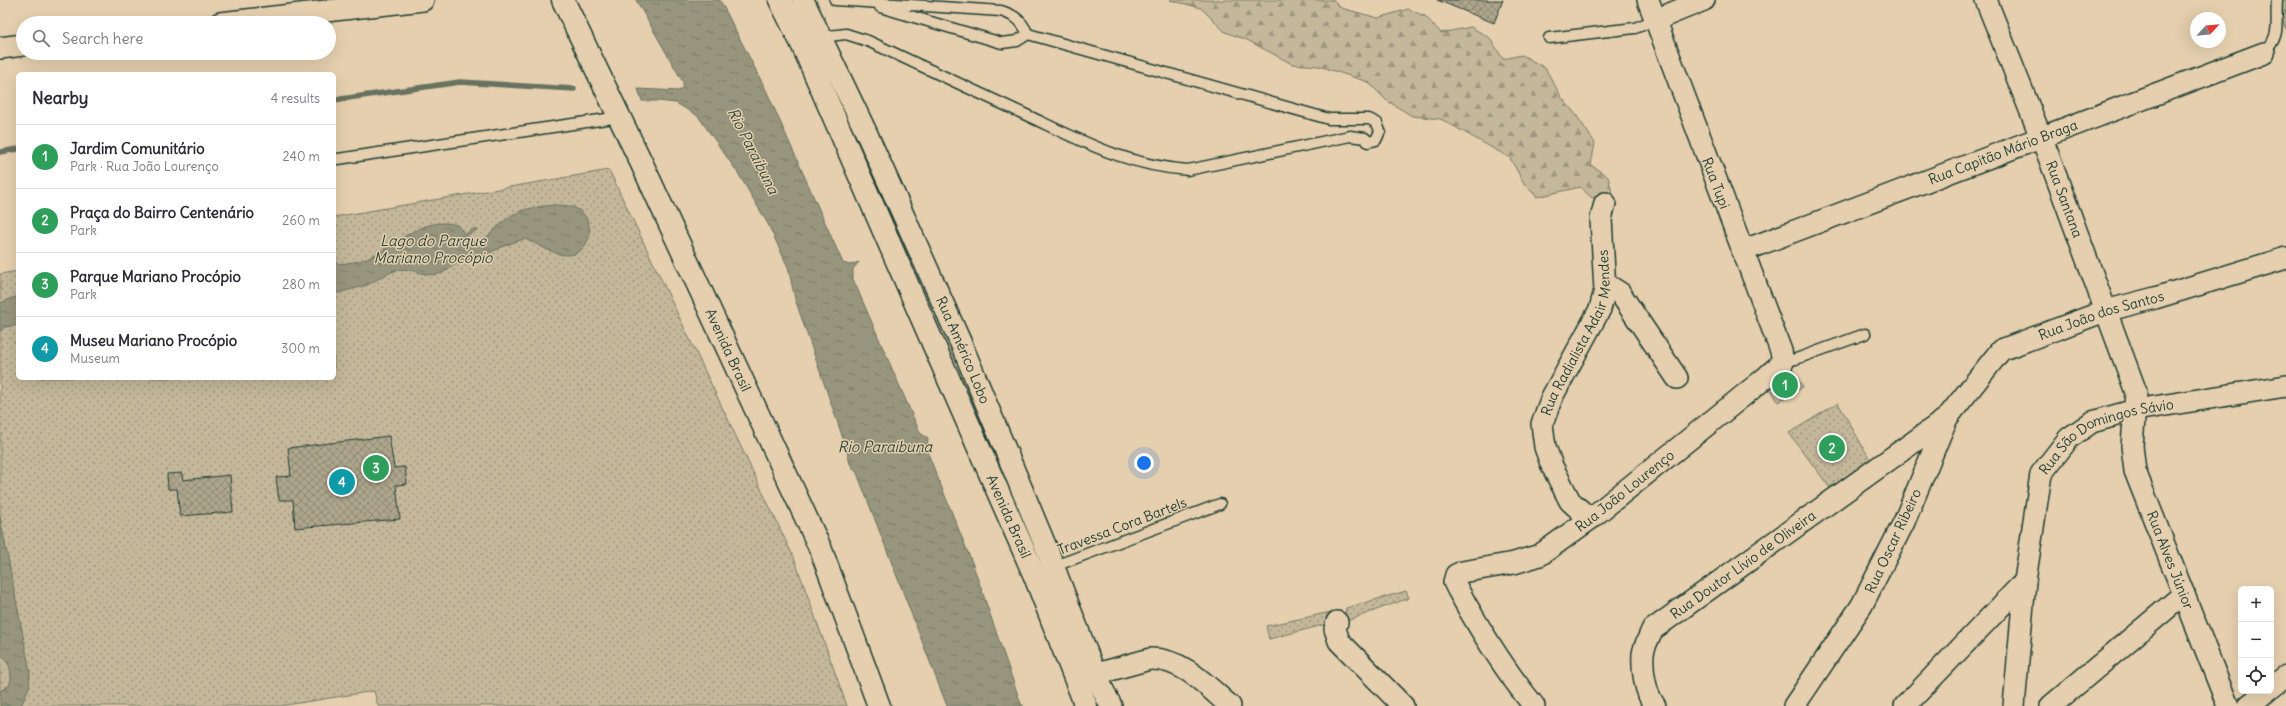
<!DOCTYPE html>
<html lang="en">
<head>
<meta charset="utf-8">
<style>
	body { margin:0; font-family:Delius,sans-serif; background:#f2f2f3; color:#2b2b33 }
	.controls { position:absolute; right:12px; bottom:12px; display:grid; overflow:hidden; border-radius:6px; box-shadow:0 4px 16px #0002 }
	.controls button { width:36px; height:36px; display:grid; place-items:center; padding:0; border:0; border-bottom:1px solid #e1e1e2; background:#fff; color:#2b2b33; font:20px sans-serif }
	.compass { position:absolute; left:2190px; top:12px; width:36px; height:36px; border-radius:50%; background:#fff; box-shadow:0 4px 16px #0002; rotate:64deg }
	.you { position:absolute; left:1144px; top:463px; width:14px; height:14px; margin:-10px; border:3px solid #fff; border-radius:50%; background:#1a73e8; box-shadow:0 0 0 6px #1a73e833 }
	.badge { display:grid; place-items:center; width:26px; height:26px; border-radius:50%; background:#0b8043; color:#fff; font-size:13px; font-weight:700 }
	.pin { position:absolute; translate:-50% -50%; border:2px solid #fff; box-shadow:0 1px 4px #0006 }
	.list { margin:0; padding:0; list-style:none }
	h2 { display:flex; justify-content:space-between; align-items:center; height:52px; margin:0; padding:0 16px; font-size:17px }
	h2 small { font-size:13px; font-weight:400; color:#7c7c81 }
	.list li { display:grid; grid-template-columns:26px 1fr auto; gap:12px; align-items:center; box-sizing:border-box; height:64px; padding:0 16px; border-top:1px solid #e1e1e2 }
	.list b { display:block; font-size:15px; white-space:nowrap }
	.list p { margin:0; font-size:13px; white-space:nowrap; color:#7c7c81 }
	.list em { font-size:13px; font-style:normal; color:#7c7c81 }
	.icon { flex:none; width:22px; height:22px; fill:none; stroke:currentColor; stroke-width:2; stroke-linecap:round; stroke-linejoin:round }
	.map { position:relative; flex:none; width:2286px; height:706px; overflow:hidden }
	.search { position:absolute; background:#fff; box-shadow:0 4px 16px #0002; left:16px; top:16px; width:320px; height:44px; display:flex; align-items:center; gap:10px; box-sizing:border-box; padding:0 14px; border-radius:22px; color:#7c7c81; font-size:15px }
	.panel { position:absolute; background:#fff; box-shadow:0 4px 16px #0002; left:16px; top:72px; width:320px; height:308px; border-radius:6px }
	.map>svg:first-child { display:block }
	.forest { fill:url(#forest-firs); stroke:#727a67 }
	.cemetery { fill:url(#cemetery-stones); stroke:#727a67 }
	.park { fill:url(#park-dots); stroke:#727a67 }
	.water { fill:url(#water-ripples); stroke:#677260 }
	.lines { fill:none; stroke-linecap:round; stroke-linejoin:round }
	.stream { stroke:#677260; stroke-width:5.5 }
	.building { fill:url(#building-cross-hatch); stroke:#1f3d34 }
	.service-casing { stroke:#1f3d34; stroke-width:13 }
	.minor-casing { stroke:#1f3d34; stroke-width:24 }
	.trunk-casing { stroke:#1f3d34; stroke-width:25 }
	.service { stroke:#e5cfae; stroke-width:10 }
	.minor { stroke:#e5cfae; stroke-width:21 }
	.trunk { stroke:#e5cfae; stroke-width:22 }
	.labels { text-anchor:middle; stroke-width:3; stroke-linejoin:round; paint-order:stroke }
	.street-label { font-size:14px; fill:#1f3d34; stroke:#e5cfae }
	.water-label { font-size:15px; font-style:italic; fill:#2b463b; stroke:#e5cfae }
</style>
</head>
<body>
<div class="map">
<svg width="2286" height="706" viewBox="0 0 2286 706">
	<defs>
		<pattern id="forest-firs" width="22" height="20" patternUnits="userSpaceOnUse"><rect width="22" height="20" fill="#c4b79a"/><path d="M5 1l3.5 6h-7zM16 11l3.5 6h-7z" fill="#9f967e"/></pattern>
		<pattern id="cemetery-stones" width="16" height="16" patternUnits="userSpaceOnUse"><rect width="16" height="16" fill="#c4b79a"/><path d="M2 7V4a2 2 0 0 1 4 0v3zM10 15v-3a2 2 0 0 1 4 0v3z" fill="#9f967e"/></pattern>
		<pattern id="park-dots" width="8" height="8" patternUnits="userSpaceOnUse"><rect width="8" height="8" fill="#c4b79a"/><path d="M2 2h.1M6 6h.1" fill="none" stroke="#9f967e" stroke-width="1.8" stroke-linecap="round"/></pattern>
		<pattern id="water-ripples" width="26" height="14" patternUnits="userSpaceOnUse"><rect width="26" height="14" fill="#97957d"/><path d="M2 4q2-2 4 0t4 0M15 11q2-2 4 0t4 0" fill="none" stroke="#7b7b67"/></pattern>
		<pattern id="building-cross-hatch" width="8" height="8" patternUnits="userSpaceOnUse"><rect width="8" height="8" fill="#aea68c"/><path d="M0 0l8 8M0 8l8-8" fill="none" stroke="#8d8873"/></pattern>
	</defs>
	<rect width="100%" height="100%" fill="#e5cfae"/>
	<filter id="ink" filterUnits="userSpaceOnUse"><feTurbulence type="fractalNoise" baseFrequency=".025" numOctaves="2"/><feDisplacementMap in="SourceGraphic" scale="8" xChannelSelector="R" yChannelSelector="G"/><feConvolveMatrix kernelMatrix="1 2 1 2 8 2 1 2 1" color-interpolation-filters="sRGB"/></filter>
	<g filter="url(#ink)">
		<path class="forest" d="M1170,0H1333L1341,8L1378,18L1408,9L1425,16L1441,33L1471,27L1490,38L1503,59L1522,55L1545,68L1562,98L1577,116L1595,143L1591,165L1608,177L1612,192L1592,198L1580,187L1537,197L1525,185L1510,158L1441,119L1412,116L1386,100L1368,82L1319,66L1292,64L1247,40L1225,32L1201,8Z"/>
		<path class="cemetery" d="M2274,0H2286V29Z"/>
		<path class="park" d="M609,170L794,558L847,706H378L374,691L280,706H0V274L18,271V378H334V217Z
			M1792,368L1803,387L1778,402L1767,382Z
			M1838,403L1872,463L1833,492L1789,433Z
			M1406,591L1409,598L1344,622L1346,608Z
			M1331,612L1327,624L1269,639L1266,626Z"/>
		<path class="water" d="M636,0H720L766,90L843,263L850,265L859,262L853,269V279L920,433L928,438L927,451L973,565L1021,704L1024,706H947L857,473L850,464L846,447L795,299L788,267L768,224L738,173L698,116L676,103L658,101H642L638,89L679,91L683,87V82Z
			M553,205C561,205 569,205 577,209C597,219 592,254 568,255C554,256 538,243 524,239L506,245L474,260L458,261C431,290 417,263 395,271C384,274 375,282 364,286C354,289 344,291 334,294V260L339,264C348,263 358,262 366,259C395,246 423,215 457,225L465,234L475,228L477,230L466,236L470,242C486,244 496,226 508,218C521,208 538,207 553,205Z
			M18,296V325L5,327L0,331V303Z
			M0,517L30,672L29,687L21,706H0V691L9,686C14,674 9,661 0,653Z"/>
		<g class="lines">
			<path class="stream" d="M334,100L460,82L574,89
				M0,152L18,149"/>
		</g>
		<path class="building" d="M1437,0H1503L1494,23Z
			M389,436L394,468L405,467L407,484L396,485L400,519L295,528L293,500H279L278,493L276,477L291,476L288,448Z
			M182,473L183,480L230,475L233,512L180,516L177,489H168L167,474Z"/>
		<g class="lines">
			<g class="service-casing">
				<path id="service" d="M880,7L1002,43L1017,41L1028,34
					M819,37L846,34L868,41C920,65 971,89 1022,113C1078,139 1126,166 1188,170L1350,136L1365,138L1368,142L1376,140L1380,131L1377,123L1369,119H1329L1028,34C1021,20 1016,16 1001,11L835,0
					M1549,38L1635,28L1655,20
					M2264,53C2282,34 2275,24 2277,0
					M338,159L620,117
					M1783,362L1796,359L1865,334
					M1052,567L1220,504"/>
			</g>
			<g class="minor-casing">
				<g id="minor">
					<path id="s1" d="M803,0L866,132L963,348L1048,552L1095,674L1111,706"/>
					<path id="s2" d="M1986,0L2047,152L2136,392L2132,446L2135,471L2228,706"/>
					<path d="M1655,20L1704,0"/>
					<path d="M220,23L423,0"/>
					<path d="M0,48L23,45"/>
					<path id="s3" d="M1742,251L2264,53"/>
					<path d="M1605,290L1612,288L1620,293L1677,378"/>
					<path id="s4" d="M1947,418L2001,350L2105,311L2155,298L2286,258"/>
					<path id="s5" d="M1590,519L1570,501L1552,466L1545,447L1542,424L1552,397L1600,309L1605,290L1601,219L1605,203"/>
					<path d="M1337,622L1335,629L1339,641L1403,706"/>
					<path d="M1082,678L1150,659C1182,658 1207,686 1230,706"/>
					<path d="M2271,688L2286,676"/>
					<path id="s6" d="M1534,706C1503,668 1481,632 1458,590L1454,582L1456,575L1462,572L1514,563L1540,555L1590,519L1764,379L1783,362L1781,351L1648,0"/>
					<path id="s7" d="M1655,706C1645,693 1642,670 1643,654C1644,646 1649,638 1652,630L1947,418L1904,522L1862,605L1794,706"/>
					<path d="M1905,706L2025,581"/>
					<path id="s8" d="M2014,706L2025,581L2041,474L2069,438L2092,422L2135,410L2286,386"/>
					<path d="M2051,706L2184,594"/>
					<path d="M2248,706L2267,691"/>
				</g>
			</g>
			<g class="trunk-casing">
				<g id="trunk">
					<path id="s9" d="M563,0L642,164L821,550L879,706"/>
					<path id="s10" d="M780,0L802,44L1034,574L1086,706"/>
				</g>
			</g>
			<use href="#service" class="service"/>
			<use href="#minor" class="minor"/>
			<use href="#trunk" class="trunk"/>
		</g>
	</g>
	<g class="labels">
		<g class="street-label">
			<text dy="5" stroke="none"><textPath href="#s3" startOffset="279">Rua Capitão Mário Braga</textPath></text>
			<text transform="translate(1716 183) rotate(69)" y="5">Rua Tupi</text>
			<text dy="5" stroke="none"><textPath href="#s2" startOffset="214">Rua Santana</textPath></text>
			<text dy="5" stroke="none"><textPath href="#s4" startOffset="193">Rua João dos Santos</textPath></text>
			<text dy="5" stroke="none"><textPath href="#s5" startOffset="209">Rua Radialista Adair Mendes</textPath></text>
			<text dy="5" stroke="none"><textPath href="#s9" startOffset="387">Avenida Brasil</textPath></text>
			<text dy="5" stroke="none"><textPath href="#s1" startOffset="385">Rua Américo Lobo</textPath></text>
			<text dy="5" stroke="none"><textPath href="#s8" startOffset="313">Rua São Domingos Sávio</textPath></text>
			<text dy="5" stroke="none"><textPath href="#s6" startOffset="348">Rua João Lourenço</textPath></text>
			<text dy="5" stroke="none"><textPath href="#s10" startOffset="565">Avenida Brasil</textPath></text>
			<text transform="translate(1122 526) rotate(-21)" y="5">Travessa Cora Bartels</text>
			<text transform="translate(1893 541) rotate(-65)" y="5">Rua Oscar Ribeiro</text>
			<text dy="5" stroke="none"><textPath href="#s2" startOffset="595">Rua Alves Júnior</textPath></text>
			<text dy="5" stroke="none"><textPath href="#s7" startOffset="192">Rua Doutor Lívio de Oliveira</textPath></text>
		</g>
		<g class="water-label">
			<text transform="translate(753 151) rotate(63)" y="5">Rio Paraibuna</text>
			<text x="433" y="246">Lago do Parque<tspan x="433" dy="17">Mariano Procópio</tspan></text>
			<text x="885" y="452">Rio Paraibuna</text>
		</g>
	</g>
</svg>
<div class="controls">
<button>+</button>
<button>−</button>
<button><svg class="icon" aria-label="locate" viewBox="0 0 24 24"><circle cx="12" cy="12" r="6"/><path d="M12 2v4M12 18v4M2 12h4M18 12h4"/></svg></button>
</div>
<svg class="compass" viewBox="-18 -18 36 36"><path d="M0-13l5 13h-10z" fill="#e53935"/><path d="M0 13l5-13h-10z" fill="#7c7c81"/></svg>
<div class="you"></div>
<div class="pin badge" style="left:1785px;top:385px;background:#2e9e5b">1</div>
<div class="pin badge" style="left:1832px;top:448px;background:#2e9e5b">2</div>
<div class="pin badge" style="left:376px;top:468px;background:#2e9e5b">3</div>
<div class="pin badge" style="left:342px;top:482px;background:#0f9aa8">4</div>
<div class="search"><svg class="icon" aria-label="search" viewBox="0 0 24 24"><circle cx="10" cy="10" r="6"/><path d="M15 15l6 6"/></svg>Search here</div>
<section class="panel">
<h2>Nearby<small>4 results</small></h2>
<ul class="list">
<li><span class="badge" style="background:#2e9e5b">1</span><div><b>Jardim Comunitário</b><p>Park · Rua João Lourenço</p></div><em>240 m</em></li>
<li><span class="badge" style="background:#2e9e5b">2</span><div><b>Praça do Bairro Centenário</b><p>Park</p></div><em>260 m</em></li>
<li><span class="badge" style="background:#2e9e5b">3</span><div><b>Parque Mariano Procópio</b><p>Park</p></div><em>280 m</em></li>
<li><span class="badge" style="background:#0f9aa8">4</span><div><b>Museu Mariano Procópio</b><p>Museum</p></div><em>300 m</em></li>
</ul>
</section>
</div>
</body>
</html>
